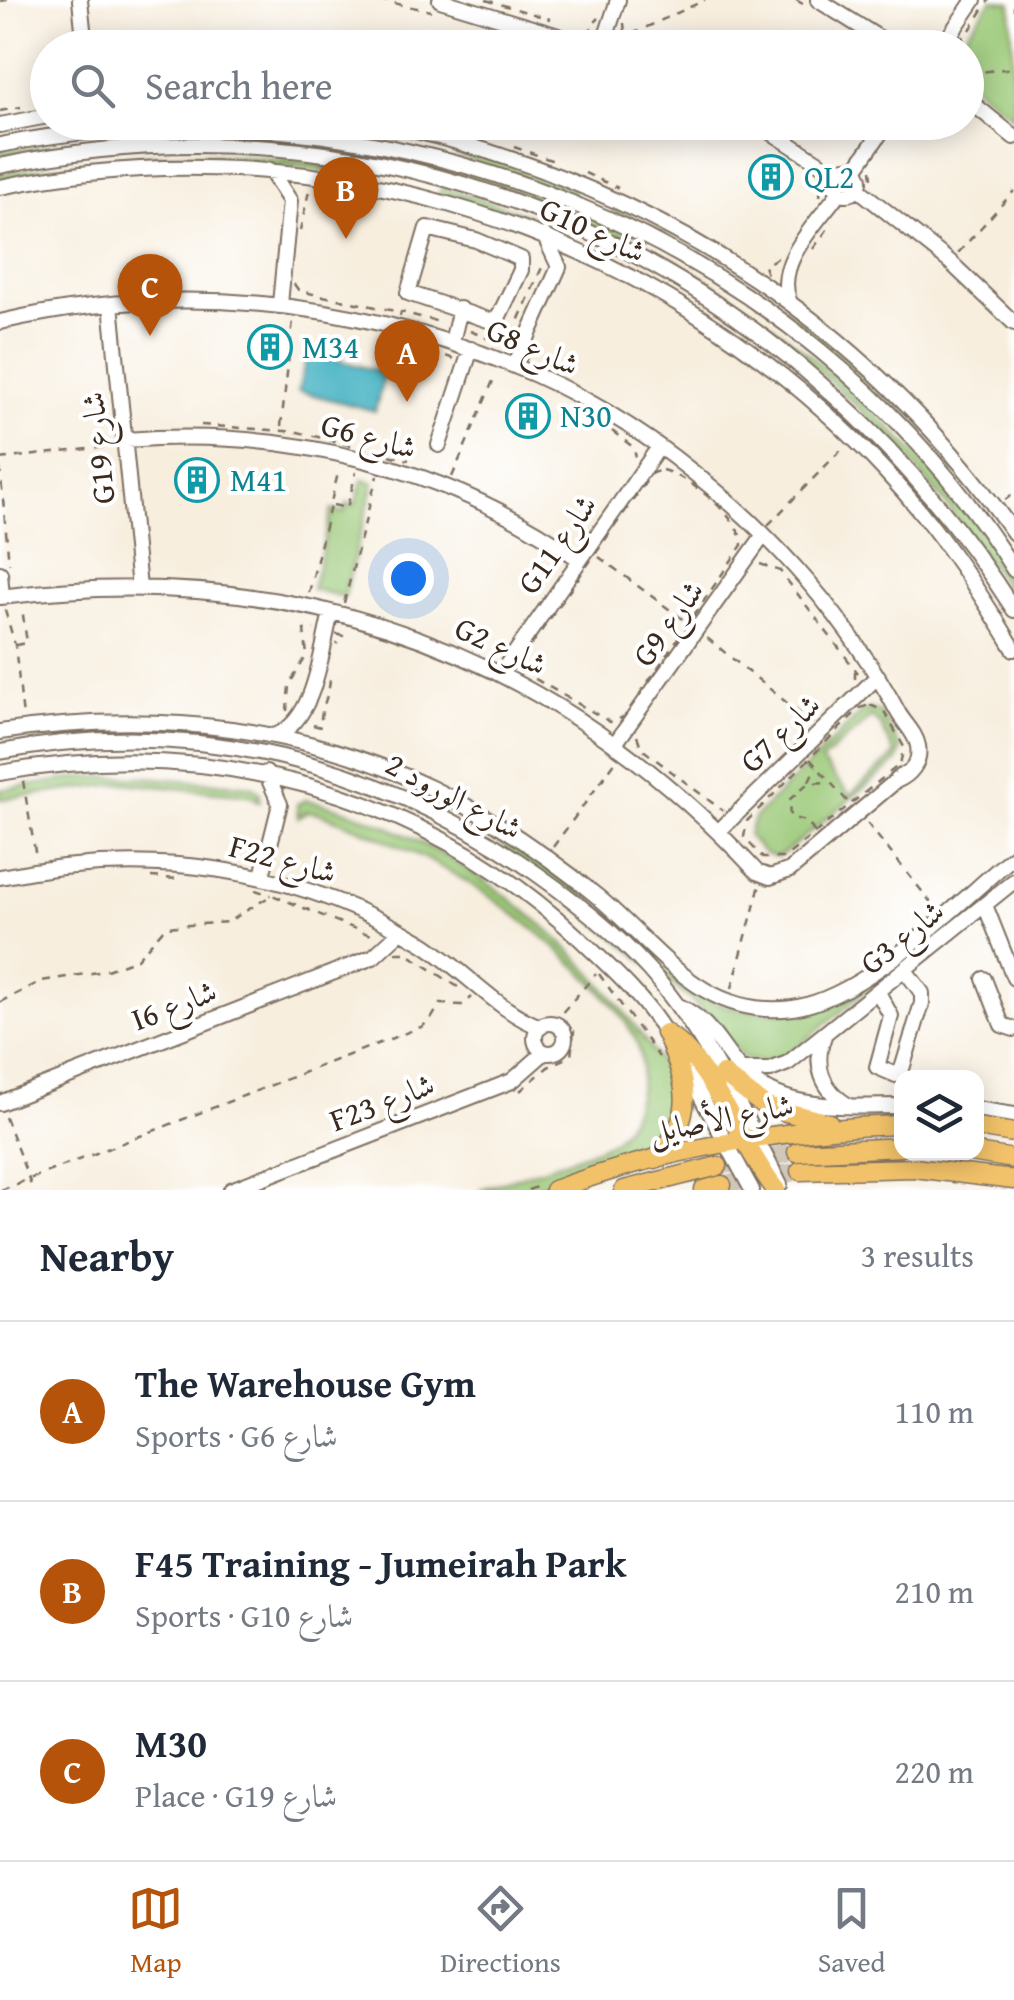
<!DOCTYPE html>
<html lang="en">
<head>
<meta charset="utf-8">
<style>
	body { margin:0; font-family:"Gentium Book Plus",Amiri,serif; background:#f6f6f7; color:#1f2937 }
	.controls { position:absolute; right:30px; bottom:30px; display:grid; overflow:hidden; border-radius:20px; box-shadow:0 5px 25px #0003 }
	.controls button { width:90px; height:90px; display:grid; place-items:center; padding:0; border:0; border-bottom:2px solid #e0e1e3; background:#fff; color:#1f2937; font:50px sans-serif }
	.you { position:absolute; left:408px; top:578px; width:35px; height:35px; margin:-25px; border:8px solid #fff; border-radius:50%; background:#1a73e8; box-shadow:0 0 0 15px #1a73e833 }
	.badge { display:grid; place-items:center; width:65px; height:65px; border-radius:50%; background:#b45309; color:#fff; font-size:32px; font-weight:700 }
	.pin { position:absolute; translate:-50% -82px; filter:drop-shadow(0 2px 5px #0008) }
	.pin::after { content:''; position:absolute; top:52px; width:35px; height:30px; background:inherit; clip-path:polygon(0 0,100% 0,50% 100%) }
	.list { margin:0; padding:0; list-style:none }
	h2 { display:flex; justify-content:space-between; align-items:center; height:130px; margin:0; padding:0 40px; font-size:42px }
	h2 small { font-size:32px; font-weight:400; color:#747a83 }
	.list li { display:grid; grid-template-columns:65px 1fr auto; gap:30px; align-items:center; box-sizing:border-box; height:180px; padding:0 40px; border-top:2px solid #e0e1e3 }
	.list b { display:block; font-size:38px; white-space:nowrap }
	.list p { margin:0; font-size:32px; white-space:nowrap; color:#747a83 }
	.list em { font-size:32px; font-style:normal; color:#747a83 }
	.icon { flex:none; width:55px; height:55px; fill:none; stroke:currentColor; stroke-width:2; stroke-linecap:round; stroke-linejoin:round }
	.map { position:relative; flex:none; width:1014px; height:1190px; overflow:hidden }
	.search { position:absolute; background:#fff; box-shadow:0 5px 25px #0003; left:30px; right:30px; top:30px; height:110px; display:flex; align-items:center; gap:25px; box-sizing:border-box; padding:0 35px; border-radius:55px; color:#747a83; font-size:38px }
	.sheet { height:670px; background:#fff }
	nav { display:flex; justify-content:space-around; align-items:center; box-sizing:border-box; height:140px; border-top:2px solid #e0e1e3; background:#fff; font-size:28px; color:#747a83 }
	nav a { display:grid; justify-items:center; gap:5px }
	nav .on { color:#b45309 }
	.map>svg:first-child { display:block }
	.green { fill:#9ac876; stroke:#6a794a; stroke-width:2.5; fill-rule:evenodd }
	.water { fill:#45b2c2; stroke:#406e70; stroke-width:2.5 }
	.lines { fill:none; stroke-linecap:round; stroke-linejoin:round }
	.major-tunnel { stroke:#d1c7b8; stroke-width:18; stroke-dasharray:18 9; stroke-linecap:butt }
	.minor-casing { stroke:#7d6f61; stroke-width:18 }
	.major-casing { stroke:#7d6f61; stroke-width:21 }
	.path { stroke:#7d6f61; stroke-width:2.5; stroke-dasharray:8 8; stroke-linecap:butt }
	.minor { stroke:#fff; stroke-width:14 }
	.major { stroke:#f2c26a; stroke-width:18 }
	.labels { text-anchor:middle; stroke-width:8; stroke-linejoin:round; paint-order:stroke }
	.culture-label { font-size:32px; fill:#0d838f; stroke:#fff; text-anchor:start }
	.street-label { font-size:32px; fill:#3b2a1e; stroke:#fff }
</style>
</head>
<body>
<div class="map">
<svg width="1014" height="1190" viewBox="0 0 1014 1190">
	<rect width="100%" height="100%" fill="#fff"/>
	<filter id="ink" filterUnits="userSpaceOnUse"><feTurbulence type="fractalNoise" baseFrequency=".01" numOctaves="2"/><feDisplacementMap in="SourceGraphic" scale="20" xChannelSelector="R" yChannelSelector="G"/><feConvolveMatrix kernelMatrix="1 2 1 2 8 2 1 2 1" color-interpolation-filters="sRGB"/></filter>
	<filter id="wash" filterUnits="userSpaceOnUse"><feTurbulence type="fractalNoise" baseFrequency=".0048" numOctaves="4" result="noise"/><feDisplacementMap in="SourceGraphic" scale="40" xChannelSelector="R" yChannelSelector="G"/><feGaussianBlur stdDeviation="2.25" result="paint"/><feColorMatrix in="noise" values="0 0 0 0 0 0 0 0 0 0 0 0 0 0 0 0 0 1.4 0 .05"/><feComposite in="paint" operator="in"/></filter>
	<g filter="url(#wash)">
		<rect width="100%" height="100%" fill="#f7eede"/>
		<path class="green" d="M992,0L1011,3L1014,118L967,80L966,48L956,47Z
			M291,123H337L402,133L400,141Z
			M186,133C272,138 358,142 442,163C628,211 795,323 924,463C950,492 1014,562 1014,600C861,359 641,208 360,158C240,136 119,135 0,161V151Z
			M458,147L575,188L572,195L456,155Z
			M208,155L335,164V172C221,157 112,161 0,181V173L135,156Z
			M442,187L544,220L540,229L439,194Z
			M620,209C735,267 833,338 924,431L921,434L955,472L952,474C852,364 746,277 612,212Z
			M665,279L774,355V360L651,280Z
			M362,480L374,483L344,597L312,589L332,510L344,513L347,503L355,505Z
			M870,709L880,712L901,749L897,761L787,851L777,857L765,854L748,836L754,818L862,712ZM871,717L880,724L895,755L850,795L821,761Z
			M83,777H147L251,786L260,793V802L249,795L124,783L0,799V790Z
			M434,797C493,830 548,866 600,908C628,931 651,960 678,982C722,1018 797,1019 847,998C859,993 868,983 879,977V981L786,1056L768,1063L745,1060L710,1017L667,980L489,835L441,807Z
			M306,800C360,810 421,840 468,870C540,916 601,975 648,1045C656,1057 668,1071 672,1085C680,1112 666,1136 647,1152L530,1190H480C506,1180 600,1152 615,1139C640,1116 650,1061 632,1032C599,977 518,913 464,880C417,852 369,832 319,813L307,811L298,817L297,804Z"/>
		<path class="water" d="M308,352L385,373L375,411L298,391Z"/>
	</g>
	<g filter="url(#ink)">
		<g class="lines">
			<path class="major-tunnel" d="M718,1166L797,1152
				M722,1185L800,1171"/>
			<g class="minor-casing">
				<path id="minor" d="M80,0L85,48
					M440,0L598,48
					M818,0L895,48
					M602,48L618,0
					M941,48L974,0
					M966,98L1014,137
					M378,122C642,180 857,311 1014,533
					M755,122L837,174
					M0,125L48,116
					M0,145C385,69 803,234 1014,570
					M0,166C406,80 795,266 1014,610
					M834 181a13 13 0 1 1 26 0a13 13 0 1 1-26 0Z
					M270,170L290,201L280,304
					M854,171L888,122
					M0,187C322,120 661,230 885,471C936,525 976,586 1014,649
					M858,189L950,262L1014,323
					M427,228L476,240L521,259V270L498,318L488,320L408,293Z
					M789,300C774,262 819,221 840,191
					M111,304L139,588
					M0,322C173,282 348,299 512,365C576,390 641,430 694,473C777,538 850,622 899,714C905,724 916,734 918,746C921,763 910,775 896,781
					M452,342L460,309
					M515,365L559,267L544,235
					M126,440C287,427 446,466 579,559
					M439,445L471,349
					M0,573L2,597
					M0,597C301,558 552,651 757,872L770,877L790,870L903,775
					M501,673L659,447
					M0,732C156,709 314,725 455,800C506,827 553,860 598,897C659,948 703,1020 793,1008C867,997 956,904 1014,856
					M277,735C316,718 321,650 331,613
					M617,741L763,536
					M0,752C193,715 378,761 537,874C581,905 626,941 661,984C710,1045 745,1115 780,1185
					M0,773C212,735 421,791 579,938C612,969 648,1001 670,1041
					M720,830L878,676
					M262,876L280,804L266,773
					M0,877C147,847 293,865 422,943C461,967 501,1014 541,1027
					M985,905L1014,978
					M984,979L1002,1025L1014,1029
					M878,992L891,1016L877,1067L896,1075L902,1069L922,1003V993L905,970
					M681,1007C708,1021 716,1039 734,1062C776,1114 842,1106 902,1106
					M535 1038a15 15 0 1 1 30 0a15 15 0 1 1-30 0Z
					M824,1036C813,1065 822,1090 849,1106
					M683,1064L752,1190
					M742,1070H770L788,1063L1014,881
					M0,1103L373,957L401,931
					M976,1109L1014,1115
					M231,1190L512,1081L545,1052"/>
			</g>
			<g class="major-casing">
				<path id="major" d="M665,1033C707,1055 743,1149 776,1190
					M723,1074L766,1107L829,1123
					M976,1127L1014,1133
					M797,1152L902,1147
					M970,1152L1014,1159
					M656,1159C698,1113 687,1086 666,1033
					M800,1171L914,1168L1014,1180
					M554,1190C663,1149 785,1128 902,1125
					M624,1190L718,1166
					M704,1190L722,1185"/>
			</g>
			<path class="path" d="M379,0L431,11
				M486,0L550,19
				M796,0L808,7
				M0,1L7,0
				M1014,6V10
				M624,23L625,34L636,48
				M970,30L989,0
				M595,34L590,27L599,18
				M962,36L966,48
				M617,41L705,0
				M905,41L918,47L930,43
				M478,48L483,25
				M966,50L970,64L979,72L1014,68
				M980,92V75
				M0,111L21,107
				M733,122L745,129
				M514,147L554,161
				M871,170L873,186
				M585,173L618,188
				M820,196L822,179
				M300,231L309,191
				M813,249L832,223
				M958,253L1014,191
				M767,274L764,266L780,256
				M294,284L299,291L400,312
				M400,316L401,312L443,323
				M470,331L497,342L510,339L544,263
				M431,351L457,360
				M201,425L298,432L409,460
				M281,426L293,320
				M612,431L633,447L636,457
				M0,459L115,446
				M0,467L9,564
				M662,470C688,476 741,517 742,545L624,717L610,722L532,677L523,657L652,473Z
				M452,477L496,374
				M1005,500L1014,493
				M333,505L347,508L356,472
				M768,525L843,448
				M599,557L685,621
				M760,564L780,571L858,673
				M309,593L339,469
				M344,603L377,476
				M5,610L15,645L23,717
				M336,634L343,636L337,644
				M707,638L813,724
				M16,645L27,643L22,608
				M855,679V670
				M870,705L884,711L904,747L900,764L784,858H763L744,837L747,821L860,708Z
				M287,711L289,685L307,655L304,630L314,629
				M313,725L321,727C319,708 331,695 330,675
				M637,736L642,749L723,811
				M810,759L848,802
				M23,781L36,857
				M809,781L816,766
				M867,823L937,910
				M814,832L808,822L790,817L789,800L808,783L830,782
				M553,847L616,761
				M151,877L178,879
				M255,890L271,895
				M396,953H406L458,987
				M599,974L659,1057
				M732,988L760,885
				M0,1002L42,981L104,971L137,959L165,927L228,922L272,895L375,937
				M552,1024L596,974
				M520,1091L548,1067L571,1056L574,1031L545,1016
				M5,1117L33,1190
				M1,1190L421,1027L430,1021L440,1004L463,1005L472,997
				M528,1190L542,1185"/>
			<use href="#minor" class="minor"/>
			<use href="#major" class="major"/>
		</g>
	</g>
	<defs>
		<g id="building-ring" transform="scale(2.25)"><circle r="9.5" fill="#fff" stroke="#0f9aa8" stroke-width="1.5"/><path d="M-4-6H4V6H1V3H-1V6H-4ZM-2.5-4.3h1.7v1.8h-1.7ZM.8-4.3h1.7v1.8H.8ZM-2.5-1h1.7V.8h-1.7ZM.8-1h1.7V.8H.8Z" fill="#0f9aa8"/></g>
	</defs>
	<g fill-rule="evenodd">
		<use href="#building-ring" x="771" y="177"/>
		<use href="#building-ring" x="270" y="347"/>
		<use href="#building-ring" x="528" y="416"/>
		<use href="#building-ring" x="197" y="480"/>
	</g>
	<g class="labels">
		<g class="culture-label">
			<text x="804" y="188">QL2</text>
			<text x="302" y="358">M34</text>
			<text x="560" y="427">N30</text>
			<text x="230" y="491">M41</text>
		</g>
		<g class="street-label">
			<text transform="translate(593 230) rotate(25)" y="11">G10 شارع</text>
			<text transform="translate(533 347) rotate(24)" y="11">G8 شارع</text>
			<text transform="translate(369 436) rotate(15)" y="11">G6 شارع</text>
			<text transform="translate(98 448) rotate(-96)" y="11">G19 شارع</text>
			<text transform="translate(557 544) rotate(-55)" y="11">G11 شارع</text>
			<text transform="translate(668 623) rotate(-54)" y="11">G9 شارع</text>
			<text transform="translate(501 646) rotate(25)" y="11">G2 شارع</text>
			<text transform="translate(780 733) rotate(-44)" y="11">G7 شارع</text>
			<text transform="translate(454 796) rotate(28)" y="11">شارع الورود 2</text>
			<text transform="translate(283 859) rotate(15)" y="11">F22 شارع</text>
			<text transform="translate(902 937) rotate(-39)" y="11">G3 شارع</text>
			<text transform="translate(174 1005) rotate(-21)" y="11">I6 شارع</text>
			<text transform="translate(382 1102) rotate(-21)" y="11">F23 شارع</text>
			<text transform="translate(721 1118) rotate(-11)" y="11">شارع الأصايل</text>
		</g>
	</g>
</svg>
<div class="controls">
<button><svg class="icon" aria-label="layers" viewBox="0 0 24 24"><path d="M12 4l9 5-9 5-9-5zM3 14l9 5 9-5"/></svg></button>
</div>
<div class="you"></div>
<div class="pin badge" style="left:407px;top:402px">A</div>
<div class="pin badge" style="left:346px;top:239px">B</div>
<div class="pin badge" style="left:150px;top:336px">C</div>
<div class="search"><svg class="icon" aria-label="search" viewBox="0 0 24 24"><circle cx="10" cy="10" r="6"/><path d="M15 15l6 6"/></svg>Search here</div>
</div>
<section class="sheet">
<h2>Nearby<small>3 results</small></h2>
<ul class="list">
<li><span class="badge">A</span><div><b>The Warehouse Gym</b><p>Sports · G6 شارع</p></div><em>110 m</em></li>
<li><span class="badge">B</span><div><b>F45 Training - Jumeirah Park</b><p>Sports · G10 شارع</p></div><em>210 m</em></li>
<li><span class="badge">C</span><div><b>M30</b><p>Place · G19 شارع</p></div><em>220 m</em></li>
</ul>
</section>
<nav>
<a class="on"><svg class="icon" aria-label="map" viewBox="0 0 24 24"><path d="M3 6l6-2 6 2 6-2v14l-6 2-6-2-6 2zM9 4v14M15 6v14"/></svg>Map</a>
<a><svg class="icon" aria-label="directions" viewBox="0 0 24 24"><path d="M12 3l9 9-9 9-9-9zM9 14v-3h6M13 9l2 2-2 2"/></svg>Directions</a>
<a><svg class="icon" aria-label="saved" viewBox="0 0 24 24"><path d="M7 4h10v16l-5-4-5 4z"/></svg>Saved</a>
</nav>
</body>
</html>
